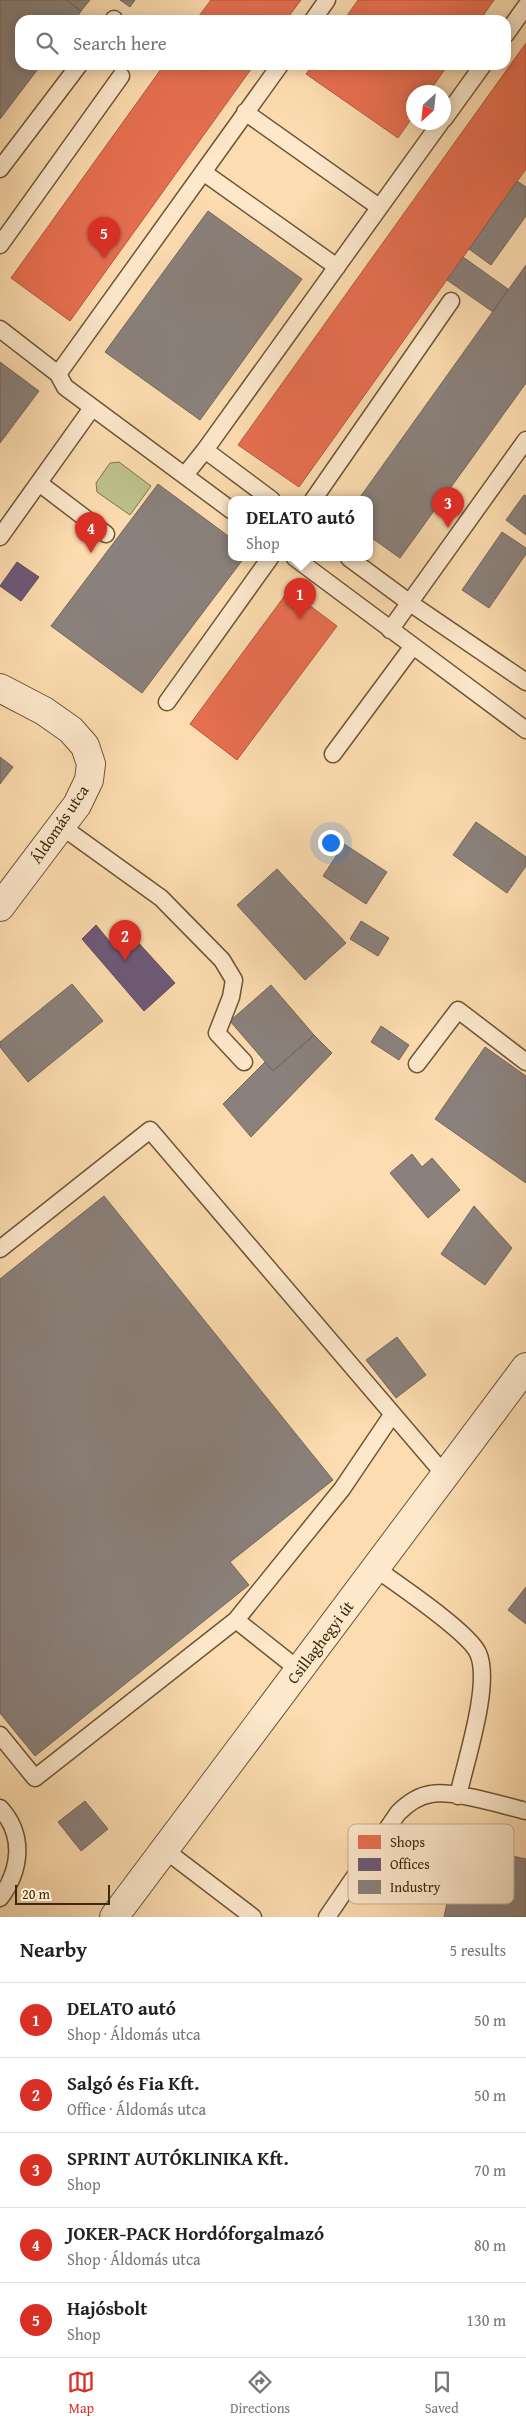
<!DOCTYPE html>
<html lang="en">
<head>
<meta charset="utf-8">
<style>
	body { margin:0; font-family:"Gentium Book Plus",serif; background:#f6f6f6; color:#222 }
	.compass { position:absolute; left:406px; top:85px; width:45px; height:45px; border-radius:50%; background:#fff; box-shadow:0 2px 12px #0003; rotate:207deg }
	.scale { position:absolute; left:15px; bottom:12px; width:95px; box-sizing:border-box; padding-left:5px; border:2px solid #3d2909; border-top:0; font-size:14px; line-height:18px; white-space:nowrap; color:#3d2909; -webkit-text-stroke:4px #fde8cc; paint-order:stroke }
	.you { position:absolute; left:330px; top:842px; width:18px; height:18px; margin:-12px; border:4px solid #fff; border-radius:50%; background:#1a73e8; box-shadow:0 0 0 8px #1a73e833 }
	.badge { display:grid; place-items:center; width:32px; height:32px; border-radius:50%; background:#d93025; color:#fff; font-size:16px; font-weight:700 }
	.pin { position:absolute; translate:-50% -41px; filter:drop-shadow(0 1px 2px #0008) }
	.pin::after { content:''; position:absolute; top:26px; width:18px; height:15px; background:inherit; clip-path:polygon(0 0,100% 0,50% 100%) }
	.popup { position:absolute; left:228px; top:496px; width:145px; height:65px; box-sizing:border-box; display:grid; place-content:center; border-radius:10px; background:#fff; filter:drop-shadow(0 1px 4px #0005); font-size:16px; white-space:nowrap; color:#767676 }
	.popup b { font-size:19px; color:#222 }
	.popup::after { content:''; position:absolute; left:50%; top:100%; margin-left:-10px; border:10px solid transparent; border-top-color:#fff }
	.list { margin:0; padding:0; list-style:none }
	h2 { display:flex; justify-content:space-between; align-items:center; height:65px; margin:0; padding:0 20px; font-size:21px }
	h2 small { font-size:16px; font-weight:400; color:#767676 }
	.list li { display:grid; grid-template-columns:32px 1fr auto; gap:15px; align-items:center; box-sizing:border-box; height:75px; padding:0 20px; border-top:1px solid #e0e0e0 }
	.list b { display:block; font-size:19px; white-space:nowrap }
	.list p { margin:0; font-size:16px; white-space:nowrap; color:#767676 }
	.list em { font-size:16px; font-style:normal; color:#767676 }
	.icon { flex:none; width:28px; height:28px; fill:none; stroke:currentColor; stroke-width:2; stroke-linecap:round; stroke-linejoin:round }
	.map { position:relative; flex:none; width:526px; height:1917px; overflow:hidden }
	.search { position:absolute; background:#fff; box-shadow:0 2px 12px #0003; left:15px; right:15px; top:15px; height:55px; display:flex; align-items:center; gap:12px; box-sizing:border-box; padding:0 18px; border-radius:15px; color:#767676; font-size:19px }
	.sheet { height:440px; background:#fff }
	nav { display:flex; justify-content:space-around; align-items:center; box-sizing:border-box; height:70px; border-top:1px solid #e0e0e0; background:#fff; font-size:14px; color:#767676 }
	nav a { display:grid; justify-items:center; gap:2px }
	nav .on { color:#d93025 }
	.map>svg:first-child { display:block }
	.green { fill:#bdc18d; stroke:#7d754b }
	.shops { fill:#e76f51; stroke:#b45a3b }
	.offices { fill:#6d597a; stroke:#5f4b58 }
	.industry { fill:#8a817c; stroke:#73675a }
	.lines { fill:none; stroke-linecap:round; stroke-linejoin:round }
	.service-casing { stroke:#6d5633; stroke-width:19 }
	.minor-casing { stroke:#6d5633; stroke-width:30 }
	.tertiary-casing { stroke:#6d5633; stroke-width:30 }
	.service { stroke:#fde8cc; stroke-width:16 }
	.minor { stroke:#fde8cc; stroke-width:28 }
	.tertiary { stroke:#fde8cc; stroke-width:28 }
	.labels { text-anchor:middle; stroke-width:5; stroke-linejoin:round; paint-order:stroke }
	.street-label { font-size:16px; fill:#3d2909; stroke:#fde8cc }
	.key { fill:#fde8cc; stroke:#c3af92; stroke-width:1 }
	.key-label { font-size:14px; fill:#3d2909 }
</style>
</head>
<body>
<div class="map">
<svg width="526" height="1917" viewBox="0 0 526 1917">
	<rect width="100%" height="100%" fill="#fcdcb0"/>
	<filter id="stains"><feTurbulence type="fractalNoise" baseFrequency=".004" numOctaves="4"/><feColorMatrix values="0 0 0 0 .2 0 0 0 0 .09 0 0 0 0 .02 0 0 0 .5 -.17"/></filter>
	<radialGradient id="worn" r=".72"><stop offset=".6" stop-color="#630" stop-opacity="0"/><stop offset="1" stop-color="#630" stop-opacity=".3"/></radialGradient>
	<path class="green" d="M119,462L151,486L130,515L97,492L96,483L110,463Z"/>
	<path class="shops" d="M211,0H301L286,20H196Z
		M358,0H494L480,20H344Z
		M526,43V169L299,487L238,445Z
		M164,65H254L70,321L11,278Z
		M313,65H448L429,92H414V115L398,138L306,74Z
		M289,590L337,626L237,760L190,724Z"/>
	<path class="offices" d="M17,562L39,577L21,601L0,586Z
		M96,925L111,943L126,929L175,983L144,1011L82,939Z"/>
	<path class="industry" d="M0,0H66L81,11L75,20H20V65H41L0,119Z
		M66,0H90L81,11Z
		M120,0H135L130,7Z
		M517,181L526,187V216L491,265L469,249Z
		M208,211L302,279L200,420L105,352Z
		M463,257L508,289L493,312L447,280Z
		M526,265V383L400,558L369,536V500H358Z
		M0,362L39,391L0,443Z
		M158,484L231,538V558H244L142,693L51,626Z
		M524,495L526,496V535L506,520Z
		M502,532L526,548V554L489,608L462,590Z
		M0,757L13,767L0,784Z
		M476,822L526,857V866L507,893L453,855Z
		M344,844L387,872L366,904L323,876Z
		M277,869L346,943L305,980L237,905Z
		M361,921L389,938L378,956L350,939Z
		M72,984L103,1021L28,1082L0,1047V1042Z
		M271,985L314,1035L273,1071L230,1021Z
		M381,1026L409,1045L399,1060L371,1042Z
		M314,1035L332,1053L251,1137L223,1104L265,1062L273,1071Z
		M485,1047L526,1076V1183L435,1119Z
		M412,1154L422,1167L432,1158L460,1190L428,1218L390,1173Z
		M104,1196L333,1480L230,1562L249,1585L35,1756L0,1713V1279Z
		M474,1206L512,1248L485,1285L441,1254Z
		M397,1337L426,1375L396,1398L366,1360Z
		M526,1587V1624L508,1610Z
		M85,1801L108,1829L81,1851L58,1822Z
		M459,1845L526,1859V1917H444Z"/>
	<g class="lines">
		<g class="service-casing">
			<path id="service" d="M114,20V19
				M313,20L327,0
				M506,34L526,6
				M245,112L379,207
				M444,119L483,65
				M0,169L79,65
				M203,172L337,267
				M0,245L121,76
				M0,329L58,374
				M205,450L272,500
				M185,475L205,450L441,122
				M39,483L106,534
				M313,500L451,301
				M231,510L65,387L58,374L280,65
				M0,537L92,408
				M295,558L526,730
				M349,558L410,603L526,682
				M390,630L526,440
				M167,702L270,558
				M333,754L413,646
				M61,826L161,898L222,960L234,980L231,997L217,1033L244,1062
				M417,1064L458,1010L526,1062
				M0,1249L150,1130L444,1474
				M375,1568C397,1584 469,1632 478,1653C492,1683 465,1763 458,1796
				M236,1620L299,1670
				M0,1735L35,1778L236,1620L342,1489L392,1415
				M0,1808C25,1835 21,1870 0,1898
				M165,1850L253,1917
				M327,1917L398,1813C407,1804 417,1796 431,1794C454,1790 502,1805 526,1811"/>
		</g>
		<g class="minor-casing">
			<path id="minor" d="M0,688L44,711L71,730L85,746L91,764L89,780L77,805L0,907"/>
		</g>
		<g class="tertiary-casing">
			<path id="tertiary" d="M114,1917L526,1367"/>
		</g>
		<use href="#service" class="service"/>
		<use href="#minor" class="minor"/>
		<use href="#tertiary" class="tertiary"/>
	</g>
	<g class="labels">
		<g class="street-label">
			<text transform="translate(59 824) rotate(-56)" y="6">Áldomás utca</text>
			<text transform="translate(320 1642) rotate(-53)" y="6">Csillaghegyi út</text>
		</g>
	</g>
	<rect x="348" y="1824" width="166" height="80" rx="8" class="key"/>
	<rect x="358" y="1835" width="23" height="14" fill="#e76f51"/>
	<rect x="358" y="1858" width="23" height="13" fill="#6d597a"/>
	<rect x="358" y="1880" width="23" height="14" fill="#8a817c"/>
	<g class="key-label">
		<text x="390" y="1847">Shops</text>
		<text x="390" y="1869">Offices</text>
		<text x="390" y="1892">Industry</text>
	</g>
	<rect width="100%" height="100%" filter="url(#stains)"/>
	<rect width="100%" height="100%" fill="url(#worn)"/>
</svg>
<svg class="compass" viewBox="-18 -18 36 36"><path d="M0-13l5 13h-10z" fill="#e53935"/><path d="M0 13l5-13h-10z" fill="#767676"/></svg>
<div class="scale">20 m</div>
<div class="you"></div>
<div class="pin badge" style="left:300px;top:619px">1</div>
<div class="popup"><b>DELATO autó</b>Shop</div>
<div class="pin badge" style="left:125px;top:961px">2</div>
<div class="pin badge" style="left:448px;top:528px">3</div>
<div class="pin badge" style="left:91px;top:553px">4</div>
<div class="pin badge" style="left:104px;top:258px">5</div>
<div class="search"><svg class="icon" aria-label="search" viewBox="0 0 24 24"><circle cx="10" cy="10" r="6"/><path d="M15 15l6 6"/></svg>Search here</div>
</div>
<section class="sheet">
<h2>Nearby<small>5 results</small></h2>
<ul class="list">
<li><span class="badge">1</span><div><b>DELATO autó</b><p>Shop · Áldomás utca</p></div><em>50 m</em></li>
<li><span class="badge">2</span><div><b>Salgó és Fia Kft.</b><p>Office · Áldomás utca</p></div><em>50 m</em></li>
<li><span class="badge">3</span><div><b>SPRINT AUTÓKLINIKA Kft.</b><p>Shop</p></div><em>70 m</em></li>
<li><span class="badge">4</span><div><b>JOKER-PACK Hordóforgalmazó</b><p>Shop · Áldomás utca</p></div><em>80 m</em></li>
<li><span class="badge">5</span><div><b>Hajósbolt</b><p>Shop</p></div><em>130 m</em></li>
</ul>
</section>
<nav>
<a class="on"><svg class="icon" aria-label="map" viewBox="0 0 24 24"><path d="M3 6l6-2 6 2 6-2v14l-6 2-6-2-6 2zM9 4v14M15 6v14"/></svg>Map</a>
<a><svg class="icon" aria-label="directions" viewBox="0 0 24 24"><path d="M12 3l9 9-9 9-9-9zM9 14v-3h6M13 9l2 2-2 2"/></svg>Directions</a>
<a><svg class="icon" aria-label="saved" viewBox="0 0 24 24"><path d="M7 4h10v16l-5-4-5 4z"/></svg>Saved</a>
</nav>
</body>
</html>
